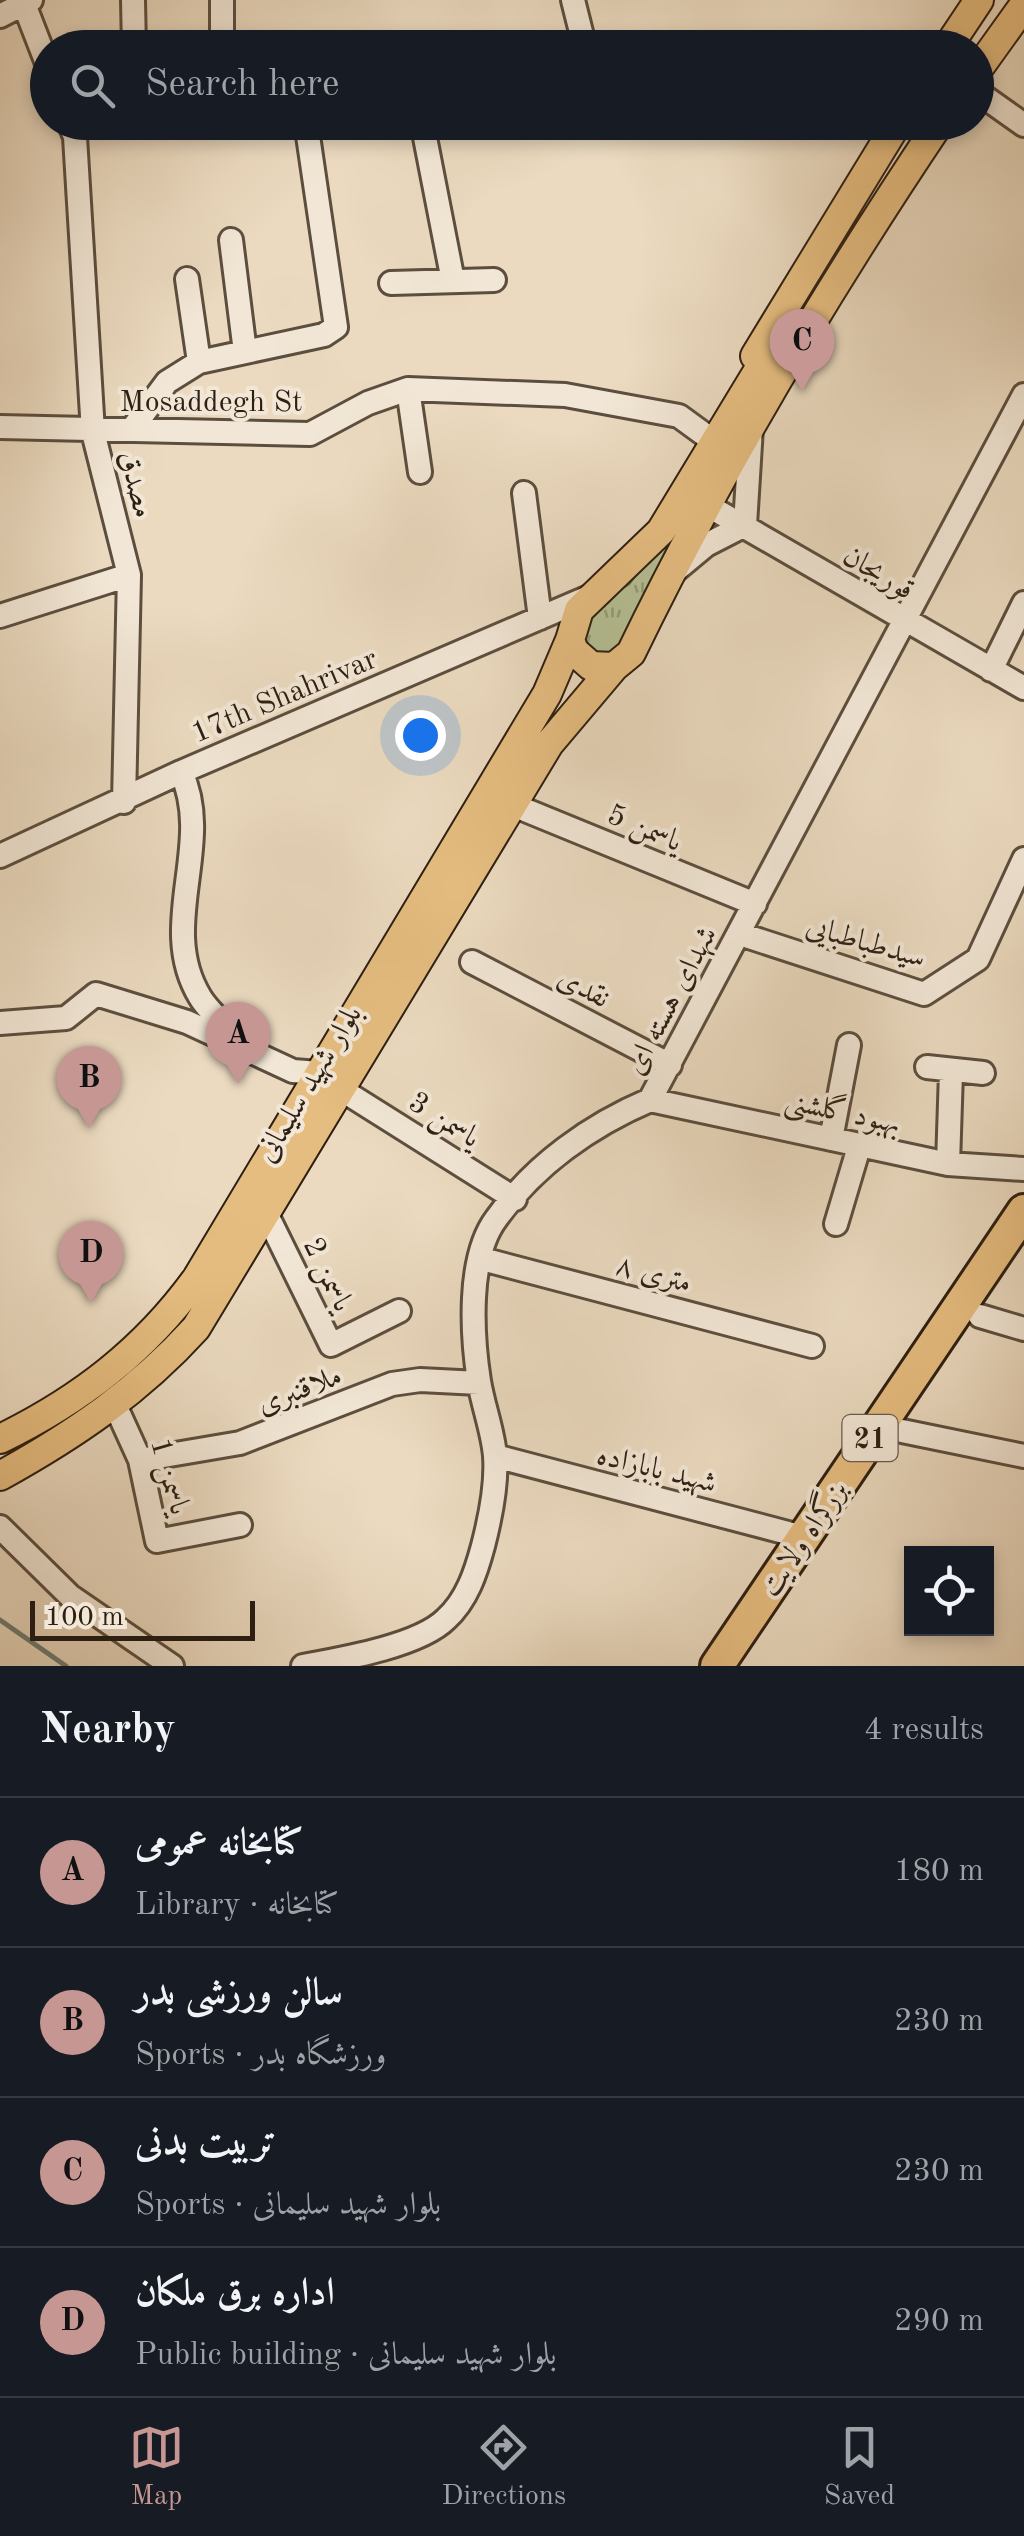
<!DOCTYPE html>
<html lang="en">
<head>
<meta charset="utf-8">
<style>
	body { margin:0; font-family:"Old Standard TT",Amiri,serif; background:#242831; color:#f1f3f6 }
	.controls { position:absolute; right:30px; bottom:30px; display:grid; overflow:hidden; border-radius:0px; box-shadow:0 5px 15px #0003 }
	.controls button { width:90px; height:90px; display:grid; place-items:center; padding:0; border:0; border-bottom:2px solid #363941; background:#171b24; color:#f1f3f6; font:50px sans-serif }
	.scale { position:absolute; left:30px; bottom:25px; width:225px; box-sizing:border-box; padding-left:10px; border:5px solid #2d1f12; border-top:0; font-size:28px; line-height:35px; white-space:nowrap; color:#2d1f12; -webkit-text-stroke:8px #f2e7d6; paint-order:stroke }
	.you { position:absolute; left:420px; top:735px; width:35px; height:35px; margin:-25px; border:8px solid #fff; border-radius:50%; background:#1a73e8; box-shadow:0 0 0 15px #1a73e833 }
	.badge { display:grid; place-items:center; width:65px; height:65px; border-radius:50%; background:#c59692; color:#111; font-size:32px; font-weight:700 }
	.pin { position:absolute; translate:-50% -82px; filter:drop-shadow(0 2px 5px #0008) }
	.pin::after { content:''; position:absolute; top:52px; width:35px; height:30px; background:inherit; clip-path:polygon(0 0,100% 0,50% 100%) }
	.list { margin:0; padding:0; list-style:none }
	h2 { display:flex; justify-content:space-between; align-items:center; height:130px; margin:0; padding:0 40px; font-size:42px }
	h2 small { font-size:32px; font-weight:400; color:#9ea1a6 }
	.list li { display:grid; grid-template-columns:65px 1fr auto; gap:30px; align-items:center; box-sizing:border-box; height:150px; padding:0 40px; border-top:2px solid #363941 }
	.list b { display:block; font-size:38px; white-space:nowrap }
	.list p { margin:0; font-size:32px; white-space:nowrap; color:#9ea1a6 }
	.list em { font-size:32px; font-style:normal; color:#9ea1a6 }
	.icon { flex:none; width:55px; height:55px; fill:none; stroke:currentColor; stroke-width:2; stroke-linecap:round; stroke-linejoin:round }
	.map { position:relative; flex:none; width:1024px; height:1666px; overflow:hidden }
	.search { position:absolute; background:#171b24; box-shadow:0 5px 15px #0003; left:30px; right:30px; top:30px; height:110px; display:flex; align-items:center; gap:25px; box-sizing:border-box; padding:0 35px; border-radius:55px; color:#9ea1a6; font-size:38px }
	.sheet { height:730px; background:#171b24 }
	nav { display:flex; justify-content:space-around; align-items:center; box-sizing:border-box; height:140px; border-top:2px solid #363941; background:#171b24; font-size:28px; color:#9ea1a6 }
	nav a { display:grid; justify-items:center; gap:5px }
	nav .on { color:#c59692 }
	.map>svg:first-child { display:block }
	.grass { fill:url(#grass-tufts); stroke:#717053; stroke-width:2.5 }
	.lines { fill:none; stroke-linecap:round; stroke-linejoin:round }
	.stream { stroke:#6e7c75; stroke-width:5 }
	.minor-casing { stroke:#5c4e3e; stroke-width:28 }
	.major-casing { stroke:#2d1f12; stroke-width:32 }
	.highway-casing { stroke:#2d1f12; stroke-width:38 }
	.minor { stroke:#f2e7d6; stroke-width:22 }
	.major { stroke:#e6bd80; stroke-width:28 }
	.highway { stroke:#e6bd80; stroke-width:32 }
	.labels { text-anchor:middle; stroke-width:8; stroke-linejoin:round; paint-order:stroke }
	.shield { fill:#f2e7d6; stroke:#685b4d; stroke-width:2.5 }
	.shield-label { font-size:28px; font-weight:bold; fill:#2d1f12 }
	.street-label { font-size:30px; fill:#2d1f12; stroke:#f2e7d6 }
</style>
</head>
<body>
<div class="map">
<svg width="1024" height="1666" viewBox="0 0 1024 1666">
	<defs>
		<pattern id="grass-tufts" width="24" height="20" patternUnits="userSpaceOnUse" patternTransform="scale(2.5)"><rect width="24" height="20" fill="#b5c094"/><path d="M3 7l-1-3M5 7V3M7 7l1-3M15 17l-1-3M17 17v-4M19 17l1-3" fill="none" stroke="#949b77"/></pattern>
	</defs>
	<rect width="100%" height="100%" fill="#ebdac0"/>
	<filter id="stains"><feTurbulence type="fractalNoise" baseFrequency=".002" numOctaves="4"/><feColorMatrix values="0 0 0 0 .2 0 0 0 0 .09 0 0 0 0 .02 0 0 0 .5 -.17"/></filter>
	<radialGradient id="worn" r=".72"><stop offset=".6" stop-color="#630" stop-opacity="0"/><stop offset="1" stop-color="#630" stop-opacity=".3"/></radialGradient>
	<path class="grass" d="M678,520L684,521L627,649L599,656L584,641L592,607L629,584Z"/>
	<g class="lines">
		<path class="stream" d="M0,1620L66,1666"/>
		<g class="minor-casing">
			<path id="minor" d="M133,0L134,48
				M222,0V48
				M573,0L585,48
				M24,4L48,66
				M0,16L31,0
				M976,91L1024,125
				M69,122L75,137L93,432L129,575L124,802
				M422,122L453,281
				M231,240L245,352
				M391,283L494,280
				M199,362L324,335L336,327L306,122
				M408,389L420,472
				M0,427L310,434L368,403L408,389L565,395L679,416L705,435
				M132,429L167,382L199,362L187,279
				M524,493L540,618
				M705,504L1024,688
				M676,570L706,545L745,525L751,428
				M0,616L129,575
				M991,670L1024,603
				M181,772C215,845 156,925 200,997C209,1012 225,1025 237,1037
				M513,805L755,904
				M0,856L181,772L591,596
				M740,934L924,994L978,959L1024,859
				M472,962L670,1065
				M0,1023L66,1018L96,994L187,1022L293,1071L319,1073
				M927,1067L983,1073
				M342,1090L515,1199
				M650,1100L948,1164L1024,1169
				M831,1139L849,1045
				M948,1164L951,1072
				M267,1215L331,1345L399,1311
				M836,1224L859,1147
				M482,1259L812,1346
				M980,1316L1024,1329
				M115,1405L140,1460L157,1541L240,1525
				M902,1431L1024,1456
				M495,1456L803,1537
				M140,1460L240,1443L392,1384L420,1380L479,1383
				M0,1527L70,1596L172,1666
				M303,1666C341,1659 419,1646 446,1619C467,1600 476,1572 483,1546C490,1519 497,1483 495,1456C493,1431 483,1406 479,1381C472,1336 467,1258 496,1219C534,1165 591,1125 650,1100L1024,395"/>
		</g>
		<g class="major-casing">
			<path id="major" d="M947,48L979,0
				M976,72L1024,5
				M764,343L758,371L661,531L579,610L570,640L574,651L591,666L614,667L631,653C720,469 826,292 940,122
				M755,356L898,122
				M0,1439C80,1400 145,1350 197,1278L547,694L570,640
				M0,1476C74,1435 139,1391 196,1328L549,744L614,667"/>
		</g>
		<g class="highway-casing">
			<path id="highway" d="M717,1666L1024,1211"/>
		</g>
		<use href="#minor" class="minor"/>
		<use href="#major" class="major"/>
		<use href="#highway" class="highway"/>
	</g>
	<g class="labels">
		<rect class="shield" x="842.5" y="1415" width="55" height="46" rx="8"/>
		<g class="shield-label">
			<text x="870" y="1448">21</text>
		</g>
		<g class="street-label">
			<text x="211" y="411">Mosaddegh St</text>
			<text transform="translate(137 484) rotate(76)" y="10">مصدق</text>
			<text transform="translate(879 572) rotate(31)" y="10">قوریجان</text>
			<text transform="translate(284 695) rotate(-23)" y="10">17th Shahrivar</text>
			<text transform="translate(645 827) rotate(23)" y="10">یاسمن 5</text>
			<text transform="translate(866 941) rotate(16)" y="10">سیدطباطبایی</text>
			<text transform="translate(584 987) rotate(27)" y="10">نقدی</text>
			<text transform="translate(670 1000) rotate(-62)" y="10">شهدای هسته ای</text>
			<text transform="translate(308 1083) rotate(-59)" y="10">بلوار شهید سلیمانی</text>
			<text transform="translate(843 1111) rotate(12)" y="10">بهبود گلشنی</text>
			<text transform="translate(445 1119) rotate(32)" y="10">یاسمن 3</text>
			<text transform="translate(654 1273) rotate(15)" y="10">۸ متری</text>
			<text transform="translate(329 1274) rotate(64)" y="10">یاسمن 2</text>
			<text transform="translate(299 1389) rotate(-21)" y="10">ملاقنبری</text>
			<text transform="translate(657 1468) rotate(14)" y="10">شهید بابازاده</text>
			<text transform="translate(171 1476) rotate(74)" y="10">یاسمن 1</text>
			<text transform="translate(803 1538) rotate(-56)" y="10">بزرگراه ولایت</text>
		</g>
	</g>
	<rect width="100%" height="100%" filter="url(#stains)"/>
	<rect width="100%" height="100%" fill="url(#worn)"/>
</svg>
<div class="controls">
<button><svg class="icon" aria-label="locate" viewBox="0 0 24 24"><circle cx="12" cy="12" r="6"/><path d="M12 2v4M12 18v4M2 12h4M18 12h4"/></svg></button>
</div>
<div class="scale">100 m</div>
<div class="you"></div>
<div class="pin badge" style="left:238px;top:1084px">A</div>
<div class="pin badge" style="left:89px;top:1128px">B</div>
<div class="pin badge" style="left:802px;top:391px">C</div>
<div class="pin badge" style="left:91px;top:1303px">D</div>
<div class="search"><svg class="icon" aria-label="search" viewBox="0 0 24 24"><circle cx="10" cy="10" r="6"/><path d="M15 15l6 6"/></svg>Search here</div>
</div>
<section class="sheet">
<h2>Nearby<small>4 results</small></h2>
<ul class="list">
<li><span class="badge">A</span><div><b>کتابخانه عمومی</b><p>Library · کتابخانه</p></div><em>180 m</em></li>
<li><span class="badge">B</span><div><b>سالن ورزشی بدر</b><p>Sports · ورزشگاه بدر</p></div><em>230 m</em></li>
<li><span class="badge">C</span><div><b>تربیت بدنی</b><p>Sports · بلوار شهید سلیمانی</p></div><em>230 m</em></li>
<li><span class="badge">D</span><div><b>اداره برق ملکان</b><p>Public building · بلوار شهید سلیمانی</p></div><em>290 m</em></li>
</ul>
</section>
<nav>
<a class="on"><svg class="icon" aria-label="map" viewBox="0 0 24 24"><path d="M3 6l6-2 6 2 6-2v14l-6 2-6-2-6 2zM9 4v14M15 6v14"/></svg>Map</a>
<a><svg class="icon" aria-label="directions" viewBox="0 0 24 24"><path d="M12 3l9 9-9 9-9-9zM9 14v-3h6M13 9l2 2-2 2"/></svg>Directions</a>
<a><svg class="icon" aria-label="saved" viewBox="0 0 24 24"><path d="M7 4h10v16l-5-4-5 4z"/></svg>Saved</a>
</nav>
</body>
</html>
